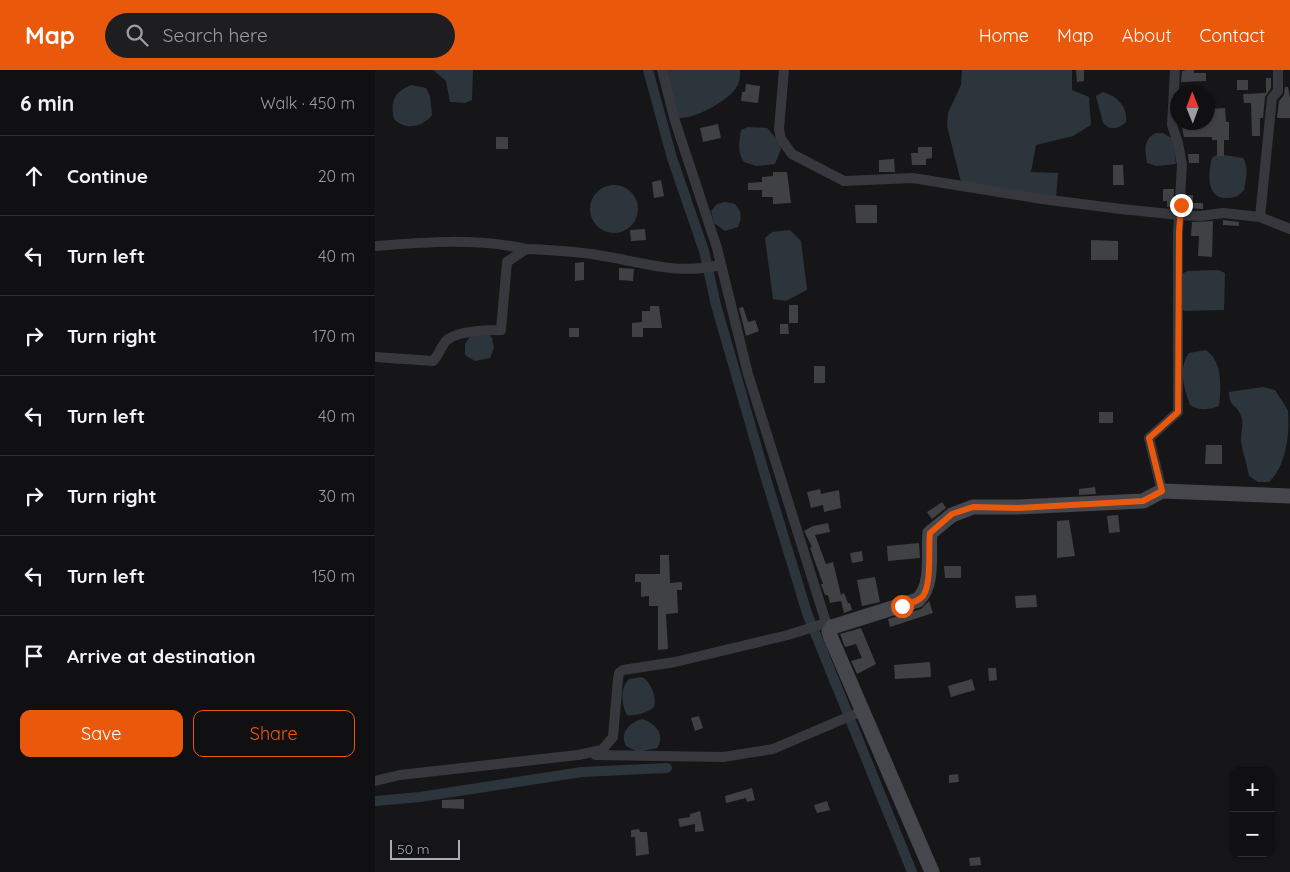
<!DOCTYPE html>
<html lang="en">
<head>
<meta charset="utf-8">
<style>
	body { margin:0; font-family:Quicksand,sans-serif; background:#1e1e20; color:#f1f3f6 }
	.controls { position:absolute; right:15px; bottom:15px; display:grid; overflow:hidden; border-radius:10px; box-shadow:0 1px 4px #0004 }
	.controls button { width:45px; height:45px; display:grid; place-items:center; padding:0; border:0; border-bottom:1px solid #303032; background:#101012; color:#f1f3f6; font:25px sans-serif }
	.compass { position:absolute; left:795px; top:15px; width:45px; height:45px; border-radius:50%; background:#101012; box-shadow:0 1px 4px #0004; rotate:359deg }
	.scale { position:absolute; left:15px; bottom:12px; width:70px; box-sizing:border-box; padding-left:5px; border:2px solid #a8adb8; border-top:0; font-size:14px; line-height:18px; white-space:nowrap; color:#a8adb8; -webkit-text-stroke:4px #111113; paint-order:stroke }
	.stop { position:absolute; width:15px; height:15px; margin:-11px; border:4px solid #ea580c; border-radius:50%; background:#fff }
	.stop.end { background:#ea580c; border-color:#fff; box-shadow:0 1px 5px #0008 }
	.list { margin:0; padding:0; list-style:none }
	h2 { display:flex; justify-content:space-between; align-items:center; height:65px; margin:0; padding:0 20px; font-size:21px }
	h2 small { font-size:16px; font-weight:400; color:#9c9d9f }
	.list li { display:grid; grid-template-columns:32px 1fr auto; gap:15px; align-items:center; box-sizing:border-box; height:80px; padding:0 20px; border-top:1px solid #303032 }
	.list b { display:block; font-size:19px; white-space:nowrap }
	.list em { font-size:16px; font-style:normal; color:#9c9d9f }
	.actions { display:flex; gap:10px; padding:15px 20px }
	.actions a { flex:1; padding:11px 0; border:1px solid #ea580c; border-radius:10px; text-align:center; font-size:18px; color:#ea580c }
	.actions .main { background:#ea580c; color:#fff }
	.icon { flex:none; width:28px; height:28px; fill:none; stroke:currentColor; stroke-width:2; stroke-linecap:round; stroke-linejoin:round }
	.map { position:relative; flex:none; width:915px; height:802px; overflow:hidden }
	header { display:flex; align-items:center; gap:30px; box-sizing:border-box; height:70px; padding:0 25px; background:#ea580c; color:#fff }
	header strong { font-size:24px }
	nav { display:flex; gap:28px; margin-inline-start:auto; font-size:18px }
	.search { width:350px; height:45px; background:#1e1e20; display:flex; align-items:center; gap:12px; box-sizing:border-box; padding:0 18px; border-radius:28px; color:#9c9d9f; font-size:19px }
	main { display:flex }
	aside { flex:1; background:#101012 }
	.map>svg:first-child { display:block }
	.water { fill:#2c353c }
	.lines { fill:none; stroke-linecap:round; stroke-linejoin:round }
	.canal { stroke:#2c353c; stroke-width:10 }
	.building { fill:#404145 }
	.street { stroke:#37383d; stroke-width:10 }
	.secondary { stroke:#45474d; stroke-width:15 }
	.route { stroke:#ea580c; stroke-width:6 }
</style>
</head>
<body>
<header>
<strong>Map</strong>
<div class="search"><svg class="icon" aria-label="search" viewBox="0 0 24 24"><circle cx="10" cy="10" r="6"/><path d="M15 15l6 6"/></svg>Search here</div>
<nav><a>Home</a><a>Map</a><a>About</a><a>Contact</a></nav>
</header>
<main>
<aside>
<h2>6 min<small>Walk · 450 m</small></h2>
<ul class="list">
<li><svg class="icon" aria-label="ahead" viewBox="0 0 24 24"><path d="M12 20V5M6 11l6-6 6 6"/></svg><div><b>Continue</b></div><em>20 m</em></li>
<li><svg class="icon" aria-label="left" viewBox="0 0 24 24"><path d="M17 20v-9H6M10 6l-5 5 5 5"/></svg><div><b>Turn left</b></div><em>40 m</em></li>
<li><svg class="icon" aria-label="right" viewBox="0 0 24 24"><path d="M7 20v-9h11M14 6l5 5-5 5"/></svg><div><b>Turn right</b></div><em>170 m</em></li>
<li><svg class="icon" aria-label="left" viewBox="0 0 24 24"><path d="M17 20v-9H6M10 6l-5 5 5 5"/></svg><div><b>Turn left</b></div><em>40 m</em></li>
<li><svg class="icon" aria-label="right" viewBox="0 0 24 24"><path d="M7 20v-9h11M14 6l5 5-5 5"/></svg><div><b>Turn right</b></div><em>30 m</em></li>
<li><svg class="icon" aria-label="left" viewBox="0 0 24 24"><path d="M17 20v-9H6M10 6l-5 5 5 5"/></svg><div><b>Turn left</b></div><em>150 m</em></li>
<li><svg class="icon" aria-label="arrive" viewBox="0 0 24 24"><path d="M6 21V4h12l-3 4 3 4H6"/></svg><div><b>Arrive at destination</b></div></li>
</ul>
<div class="actions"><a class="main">Save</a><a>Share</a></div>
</aside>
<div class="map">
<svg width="915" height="802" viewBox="0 0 915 802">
	<rect width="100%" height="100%" fill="#161618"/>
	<path class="water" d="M58,0H98L97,30L90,33L75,32L71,11Z
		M291,0H365C365,4 365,9 364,12C359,29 320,49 304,48Z
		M587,0H697V20L714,27L716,55L698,66L661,75L656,102L683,103L681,127L586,112L572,56L573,43L586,15Z
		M36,15L51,18L55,26L57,45C48,57 30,61 19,49C15,32 19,22 36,15Z
		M728,22C742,26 753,37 751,52C744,59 735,61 728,53L721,26Z
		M373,57L392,58L402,69L406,79L400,94L382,96L369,92C362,82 364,72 366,60Z
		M781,63H788L798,69L801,94L782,96L772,93C770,80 768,69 781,63Z
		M843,84L868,88C874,99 871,108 869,120C864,126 860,128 852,128C831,129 833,103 837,88Z
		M215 139a24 24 0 1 1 48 0a24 24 0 1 1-48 0Z
		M350,132L360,134C367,142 367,147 363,157L350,161L339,153L336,141L342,134Z
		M415,160L426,171L432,220L411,231L398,229L390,168L397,162Z
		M843,200L850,203L849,240L809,241L807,239L806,204L813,201Z
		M113,264L117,268L119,278L115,288L100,291L90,285V274L96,265Z
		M831,280C848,291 846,319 844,336C833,340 825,341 815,335C809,320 803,297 814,283Z
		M888,317L900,320C904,327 910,334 913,341C915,363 911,397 894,412H883L874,406C872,394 867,381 866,370C866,361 869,354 866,346C862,334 854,338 854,322Z
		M267,607C276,612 282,627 279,637C272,643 261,646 252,645C246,633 245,619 254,609Z
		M267,649C280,653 291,664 282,678L263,682L251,676C244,663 255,652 267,649Z"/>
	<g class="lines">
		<path class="canal" d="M273,0L297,88L329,181L341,235L389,402L432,543L537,802
			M0,731L45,727L207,702L292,698"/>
	</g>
	<path class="building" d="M701,0H709V11L702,12Z
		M811,0H819V3H831V11L806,12L807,1Z
		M891,8H896V18L890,27L888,48H885V66H877L876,33H869L868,24L891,23Z
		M862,10H873V20H862Z
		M371,14L385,16L383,33L366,31L367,22H370Z
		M910,17H913L915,28V48H902L904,31L909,25Z
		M850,38L851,52H854V70H849V86H842V70H837V67H809L806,52H832V39Z
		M343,54L346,68L328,72L325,58Z
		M121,67H133V79H121Z
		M543,77H557V88L551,89V95H537L536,83H543Z
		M813,84H824V93H814Z
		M519,89L520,102H504V90Z
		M738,95H748L749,115H738Z
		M398,102H412L416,133L398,134V127H387V120H373V113L387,112V107L398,106Z
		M286,110L289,126L279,128L277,112Z
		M788,119H799L798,137H792V131H788Z
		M812,125H818V133H828V139L811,138Z
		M480,135H502V153H481Z
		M848,150L864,152V156L848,155Z
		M838,151L837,187L823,186L824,166H816L817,152Z
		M270,159L271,170L256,171L255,160Z
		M716,170L743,171V190H716Z
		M209,192V210L200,211V193Z
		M244,198L259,199L258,211L244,210Z
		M414,235H423V253H414Z
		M275,236H284L287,258H268V267H257V253L267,252V241H275Z
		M368,237L373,252L380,250L384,261L371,266L364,238Z
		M405,254H413L414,264H405Z
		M194,258H204V267H194Z
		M439,296H450V313H439Z
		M724,342H738V353H724Z
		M831,375H847V394H830Z
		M720,417L721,424L704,425V419Z
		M445,419L446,424L464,420L466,438L449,442L448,435L436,438L432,422Z
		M567,432L571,438L557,449L552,442Z
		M743,445L745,462L734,463L732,446Z
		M694,450L700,486L682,488V451Z
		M453,453L455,462L440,465L451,494L458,492L466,525L469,523L473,533H475L477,540L469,543L466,531L455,533L453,525H450L446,514H448L435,478L437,477L429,461L438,456Z
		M544,473L545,488L513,491L512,476Z
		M487,481L488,491L477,493L475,483Z
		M285,485H294L295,513L307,512V520H302L303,543L291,544L293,579L283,580V536H274V526L266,527V512H260V504H285Z
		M569,496H586V508H570Z
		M500,507L505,532L487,536L482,510Z
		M661,525L662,537L641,538L640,526Z
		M554,531L558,543L515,557L513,549L546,539Z
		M486,558L501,594L482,604L476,591L487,588L481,574L470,577L465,564Z
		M555,592L556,607L520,609L519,595Z
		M613,598H621L622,610L614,611Z
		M597,609L600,620L576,627L573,616Z
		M324,646L328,658L320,661L316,648Z
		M583,704L584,712L574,713V705Z
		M377,718L380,730L372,732L371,728L351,733L350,726Z
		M89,729V739L67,738V730Z
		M452,731L455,740L442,743L439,735Z
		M325,741L329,761L320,762V754L305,757L303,749L315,747V744Z
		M264,759L265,762H272L274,784L261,786L260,767H256V760Z
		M605,787L606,795L595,796L594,788Z"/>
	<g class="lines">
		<path class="street" d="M287,0L300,51L342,178L373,304L454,562
			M409,0L404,59L406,69L417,84L469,111L538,108L667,129L746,139L805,145L825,146L848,143L885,147L915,159
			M885,147L897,28L903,21V0
			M0,176C49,172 102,168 151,179
			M0,287L58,291C63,286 67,275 71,271C81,261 112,260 126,260L132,192L151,179C176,180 202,181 228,186C273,193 298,205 346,195
			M787,421L774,368L803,342V162L807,95L803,73L797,55L800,0
			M220,685L348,687L398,679L487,641
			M0,711L25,705L203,685L227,680L238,667L243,609L244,603L248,600L300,592L413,565L451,553"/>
		<path class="secondary" d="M557,802L456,568L454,562L457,557L543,530C559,515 553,484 555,463L577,445L598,437H643L768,431L787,421L915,426"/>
	</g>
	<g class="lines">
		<path class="route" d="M527,536C534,534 543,532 548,526C557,513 553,479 555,463L577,444L598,437L643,438L768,431L787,421L774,368L803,342L804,162L806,135"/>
	</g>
</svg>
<div class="controls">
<button>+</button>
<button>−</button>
</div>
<svg class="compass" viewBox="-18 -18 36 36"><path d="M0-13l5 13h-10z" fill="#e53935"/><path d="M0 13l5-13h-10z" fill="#9c9d9f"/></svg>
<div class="scale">50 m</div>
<div class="stop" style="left:527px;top:536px"></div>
<div class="stop end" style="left:806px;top:135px"></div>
</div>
</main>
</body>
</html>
